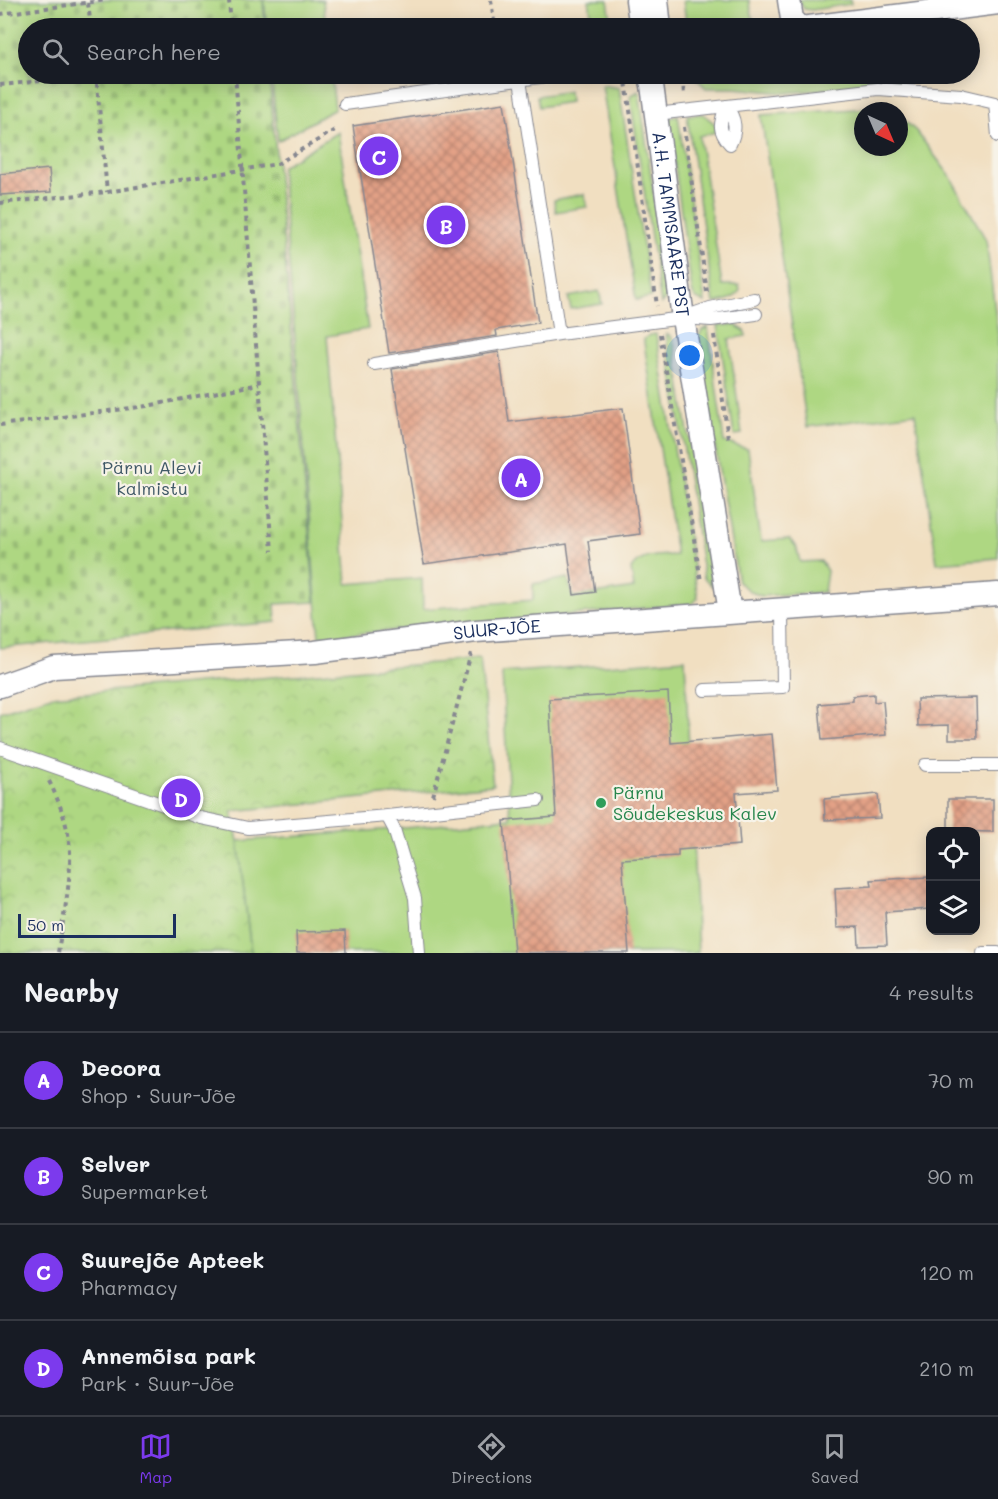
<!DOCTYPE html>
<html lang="en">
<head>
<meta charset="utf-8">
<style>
	body { margin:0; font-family:Mali,sans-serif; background:#242831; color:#f1f3f6 }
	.controls { position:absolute; right:18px; bottom:18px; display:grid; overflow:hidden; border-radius:12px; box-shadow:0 3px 15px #0003 }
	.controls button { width:54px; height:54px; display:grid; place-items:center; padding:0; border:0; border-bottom:2px solid #363941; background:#171b24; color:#f1f3f6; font:30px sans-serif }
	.compass { position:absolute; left:854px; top:102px; width:54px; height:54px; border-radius:50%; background:#171b24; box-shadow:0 3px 15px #0003; rotate:136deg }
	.scale { position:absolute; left:18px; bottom:15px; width:158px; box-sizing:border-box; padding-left:6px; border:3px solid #1b2f5e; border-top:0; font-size:16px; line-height:21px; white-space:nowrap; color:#1b2f5e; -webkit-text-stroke:4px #f7f3e8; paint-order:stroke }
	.you { position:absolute; left:690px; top:356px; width:21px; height:21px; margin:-15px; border:4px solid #fff; border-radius:50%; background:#1a73e8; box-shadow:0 0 0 9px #1a73e833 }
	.badge { display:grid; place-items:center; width:39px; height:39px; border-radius:50%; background:#7c3aed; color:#fff; font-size:20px; font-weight:700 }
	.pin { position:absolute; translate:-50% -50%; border:3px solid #fff; box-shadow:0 2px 6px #0006 }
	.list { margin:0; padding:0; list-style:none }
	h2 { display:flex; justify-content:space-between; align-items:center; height:78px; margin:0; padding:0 24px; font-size:26px }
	h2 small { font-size:20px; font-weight:400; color:#9ea1a6 }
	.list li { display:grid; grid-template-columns:39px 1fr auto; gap:18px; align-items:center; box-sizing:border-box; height:96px; padding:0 24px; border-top:2px solid #363941 }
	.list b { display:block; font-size:22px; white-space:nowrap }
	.list p { margin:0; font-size:20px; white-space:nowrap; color:#9ea1a6 }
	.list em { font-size:20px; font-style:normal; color:#9ea1a6 }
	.icon { flex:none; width:33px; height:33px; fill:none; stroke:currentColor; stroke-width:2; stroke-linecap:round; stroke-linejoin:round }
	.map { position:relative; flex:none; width:998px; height:953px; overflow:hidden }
	.search { position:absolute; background:#171b24; box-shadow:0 3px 15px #0003; left:18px; right:18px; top:18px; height:66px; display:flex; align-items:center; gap:15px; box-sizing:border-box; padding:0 21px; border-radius:33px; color:#9ea1a6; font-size:22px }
	.sheet { height:462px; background:#171b24 }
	nav { display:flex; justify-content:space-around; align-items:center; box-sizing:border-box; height:84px; border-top:2px solid #363941; background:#171b24; font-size:16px; color:#9ea1a6 }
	nav a { display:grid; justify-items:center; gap:3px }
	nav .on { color:#7c3aed }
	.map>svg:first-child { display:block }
	.grass { fill:#aed782; stroke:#648370; stroke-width:1.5 }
	.cemetery { fill:url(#cemetery-stones); stroke:#648370; stroke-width:1.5 }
	.park { fill:url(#park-crowns); stroke:#648370; stroke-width:1.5 }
	.building { fill:url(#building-cross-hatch) }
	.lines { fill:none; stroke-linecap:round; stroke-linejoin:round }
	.service-casing { stroke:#868790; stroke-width:14 }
	.minor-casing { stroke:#868790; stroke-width:25 }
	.path { stroke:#868790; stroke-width:4; stroke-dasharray:4.5 4.5; stroke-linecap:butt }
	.service { stroke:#fff; stroke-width:12 }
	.minor { stroke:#fff; stroke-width:22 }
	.leisure-dot { fill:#2e9e5b; stroke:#f7f3e8; stroke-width:2 }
	.labels { text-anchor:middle; stroke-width:4.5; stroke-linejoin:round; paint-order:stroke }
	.street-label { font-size:18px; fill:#1b2f5e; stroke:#f7f3e8 }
	.park-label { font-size:18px; fill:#405967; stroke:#f7f3e8 }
	.leisure-label { font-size:18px; fill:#27864d; stroke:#f7f3e8; text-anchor:start }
</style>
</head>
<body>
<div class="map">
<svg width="998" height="953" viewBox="0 0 998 953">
	<defs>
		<pattern id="cemetery-stones" width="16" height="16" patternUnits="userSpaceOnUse" patternTransform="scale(1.5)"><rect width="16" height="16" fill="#aed782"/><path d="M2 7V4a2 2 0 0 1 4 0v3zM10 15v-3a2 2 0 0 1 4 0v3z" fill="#95b973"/></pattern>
		<pattern id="park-crowns" width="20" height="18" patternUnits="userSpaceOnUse" patternTransform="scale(1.5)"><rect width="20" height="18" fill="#aed782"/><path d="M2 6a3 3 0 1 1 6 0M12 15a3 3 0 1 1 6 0" fill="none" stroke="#95b973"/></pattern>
		<pattern id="building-cross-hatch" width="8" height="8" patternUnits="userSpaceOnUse" patternTransform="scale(1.5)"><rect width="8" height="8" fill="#e3a186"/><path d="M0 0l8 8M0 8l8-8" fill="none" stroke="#b78471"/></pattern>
	</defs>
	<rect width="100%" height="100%" fill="#f7f3e8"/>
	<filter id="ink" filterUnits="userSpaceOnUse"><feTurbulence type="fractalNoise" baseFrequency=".0167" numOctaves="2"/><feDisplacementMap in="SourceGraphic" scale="12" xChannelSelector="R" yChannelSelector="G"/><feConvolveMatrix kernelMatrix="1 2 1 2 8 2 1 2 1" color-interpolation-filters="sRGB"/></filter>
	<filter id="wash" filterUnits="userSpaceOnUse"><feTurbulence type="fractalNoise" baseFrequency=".008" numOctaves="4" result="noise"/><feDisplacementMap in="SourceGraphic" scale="24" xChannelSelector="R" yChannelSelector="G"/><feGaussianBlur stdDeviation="1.35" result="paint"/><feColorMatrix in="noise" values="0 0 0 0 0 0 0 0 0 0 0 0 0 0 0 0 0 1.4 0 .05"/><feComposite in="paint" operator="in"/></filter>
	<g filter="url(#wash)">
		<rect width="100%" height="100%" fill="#f1dfc1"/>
		<path class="grass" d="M264,0H323L326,28H267Z
			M589,0H608L612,28H593Z
			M683,0H749L755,28H687Z
			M799,0H850L851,4L812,10L804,9Z
			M271,74H331L335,109L278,141Z
			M692,74H931L932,79L785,93L735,88H706Z
			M602,85L619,88L651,297L636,300Z
			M569,91L570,102L539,107L537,96Z
			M639,91L668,296L661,304L630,96Z
			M888,107L893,111H863V147H899V116L916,131L950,176L986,240L998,334V558L937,563L915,413L807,427L761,115Z
			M703,114L715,124L716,132L699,136L722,285H739L740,290C735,300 724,301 714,303L687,115Z
			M678,115L705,303L695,298L692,291L669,123L670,118Z
			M338,132L368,329L327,336L347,584L422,578L423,609L533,600V584L568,578L573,597L634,588L631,569C641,554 660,556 676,555L644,342V339L649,335L656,334L698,598L692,604L319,637L281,167Z
			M584,194L587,207L556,212L554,200Z
			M599,291L602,304L571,309L568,297Z
			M718,325H735L745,331L746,336L729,339L742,434L734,435Z
			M708,327L724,442L748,449L761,541L789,539L796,546L800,562L821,561L827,571L824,592L761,596L751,592L738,582L697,340L702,330Z
			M666,334L671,336L674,343L712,586L704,578Z
			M685,659L698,953H251L238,841L394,829L510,818L502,673Z"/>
		<path class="cemetery" d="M0,0H263L265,28H28V74H269L315,602L275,604L276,622L0,648Z"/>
		<path class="park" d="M480,659L493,785L232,811L238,841L251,953H0V712L51,696Z"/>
		<g id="blocks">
			<path class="building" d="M504,103L538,323L496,330L497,336L389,353L353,126Z
				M49,169L51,192L0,195V174Z
				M499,352L509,422L623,408L640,534L588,541L595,592L574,595L567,544L424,564L392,369Z
				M668,692L671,743L772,734L777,790L736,793L740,845L678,850V856L622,859L629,953H514L504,821L556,817L549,699Z
				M874,694V702L883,701L886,735L822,740L819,704L853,701V696Z
				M976,698L977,739H949V725L918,726L917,699Z
				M878,794L880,818L825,820L824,799Z
				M948,799H993V832L948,831Z
				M930,877V909L885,912L887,945L859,946L858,927L837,928L835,888L872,886L871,880Z
				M345,931L346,953H297L296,932Z"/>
		</g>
	</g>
	<g filter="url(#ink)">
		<use href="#blocks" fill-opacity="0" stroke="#868790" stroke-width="1.5"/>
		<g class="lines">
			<g class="service-casing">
				<path id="service" d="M520,80L559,334
					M345,104L562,74
					M726,106C736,119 737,130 730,144C717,130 720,123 726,106Z
					M656,114L878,89L961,95L995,103L998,136
					M687,316L710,308L754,299
					M374,364L559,334L683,318L711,320L756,314
					M705,690L783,687L782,609
					M0,748L201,818L248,828L387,816L538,800
					M925,765H998
					M387,816L394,829L415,898L419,953
					M983,953H998"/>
			</g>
			<g class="minor-casing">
				<g id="minor">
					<path d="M637,0L641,28"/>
					<path d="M657,0L660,28"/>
					<path d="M789,0L792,19L801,28L998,3"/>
					<path id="s1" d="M649,74L652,85L683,318L730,612"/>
					<path id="s2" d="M0,686L54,667L315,652L476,631L998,594"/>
				</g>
			</g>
			<path class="path" d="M229,0L231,28
				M491,0L495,28
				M88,3L91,28
				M0,14L107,0
				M96,74L107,192
				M235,74L272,551
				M625,74L657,306
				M683,79L684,96
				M672,81L683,79V74
				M0,85L116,74
				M684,127L707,292
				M0,203L107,192L277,164L335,130
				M660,334L701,581
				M714,335L728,438
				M0,425L147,406L259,384
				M49,781C57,797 63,812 67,829C76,866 63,915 58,953
				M433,796L471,653"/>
			<use href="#service" class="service"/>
			<use href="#minor" class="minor"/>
		</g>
	</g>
	<circle class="leisure-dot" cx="601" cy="803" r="6"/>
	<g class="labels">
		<g class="street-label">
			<text dy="6" stroke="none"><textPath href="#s1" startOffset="152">A.H. TAMMSAARE PST</textPath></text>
			<text dy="6" stroke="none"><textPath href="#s2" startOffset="502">SUUR-JÕE</textPath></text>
		</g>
		<g class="park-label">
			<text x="152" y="474">Pärnu Alevi<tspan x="152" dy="21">kalmistu</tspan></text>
		</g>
		<g class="leisure-label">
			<text x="613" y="799">Pärnu<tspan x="613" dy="21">Sõudekeskus Kalev</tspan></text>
		</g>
	</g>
</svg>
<div class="controls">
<button><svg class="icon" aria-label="locate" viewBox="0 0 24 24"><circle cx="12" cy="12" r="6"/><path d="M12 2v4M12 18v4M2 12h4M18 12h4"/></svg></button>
<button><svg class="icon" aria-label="layers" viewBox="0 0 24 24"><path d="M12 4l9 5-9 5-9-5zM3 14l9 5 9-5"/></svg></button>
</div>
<svg class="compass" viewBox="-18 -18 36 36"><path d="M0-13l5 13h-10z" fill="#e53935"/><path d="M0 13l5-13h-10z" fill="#9ea1a6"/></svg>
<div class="scale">50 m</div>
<div class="you"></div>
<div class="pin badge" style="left:521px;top:478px">A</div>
<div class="pin badge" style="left:446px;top:225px">B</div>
<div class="pin badge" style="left:379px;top:156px">C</div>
<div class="pin badge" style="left:181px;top:798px">D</div>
<div class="search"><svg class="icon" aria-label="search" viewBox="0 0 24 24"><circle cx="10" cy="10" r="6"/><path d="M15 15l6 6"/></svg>Search here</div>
</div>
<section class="sheet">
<h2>Nearby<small>4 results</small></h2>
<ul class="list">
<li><span class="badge">A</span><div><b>Decora</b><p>Shop · Suur-Jõe</p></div><em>70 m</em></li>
<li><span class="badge">B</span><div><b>Selver</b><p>Supermarket</p></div><em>90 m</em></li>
<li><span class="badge">C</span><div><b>Suurejõe Apteek</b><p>Pharmacy</p></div><em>120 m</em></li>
<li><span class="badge">D</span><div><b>Annemõisa park</b><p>Park · Suur-Jõe</p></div><em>210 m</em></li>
</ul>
</section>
<nav>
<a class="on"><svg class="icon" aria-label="map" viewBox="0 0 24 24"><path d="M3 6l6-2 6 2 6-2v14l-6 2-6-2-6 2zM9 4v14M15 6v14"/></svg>Map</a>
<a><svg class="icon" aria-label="directions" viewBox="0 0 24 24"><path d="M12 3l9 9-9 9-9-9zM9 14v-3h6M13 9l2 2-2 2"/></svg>Directions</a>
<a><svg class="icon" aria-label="saved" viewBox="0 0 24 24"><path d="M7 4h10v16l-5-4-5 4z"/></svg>Saved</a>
</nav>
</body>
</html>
